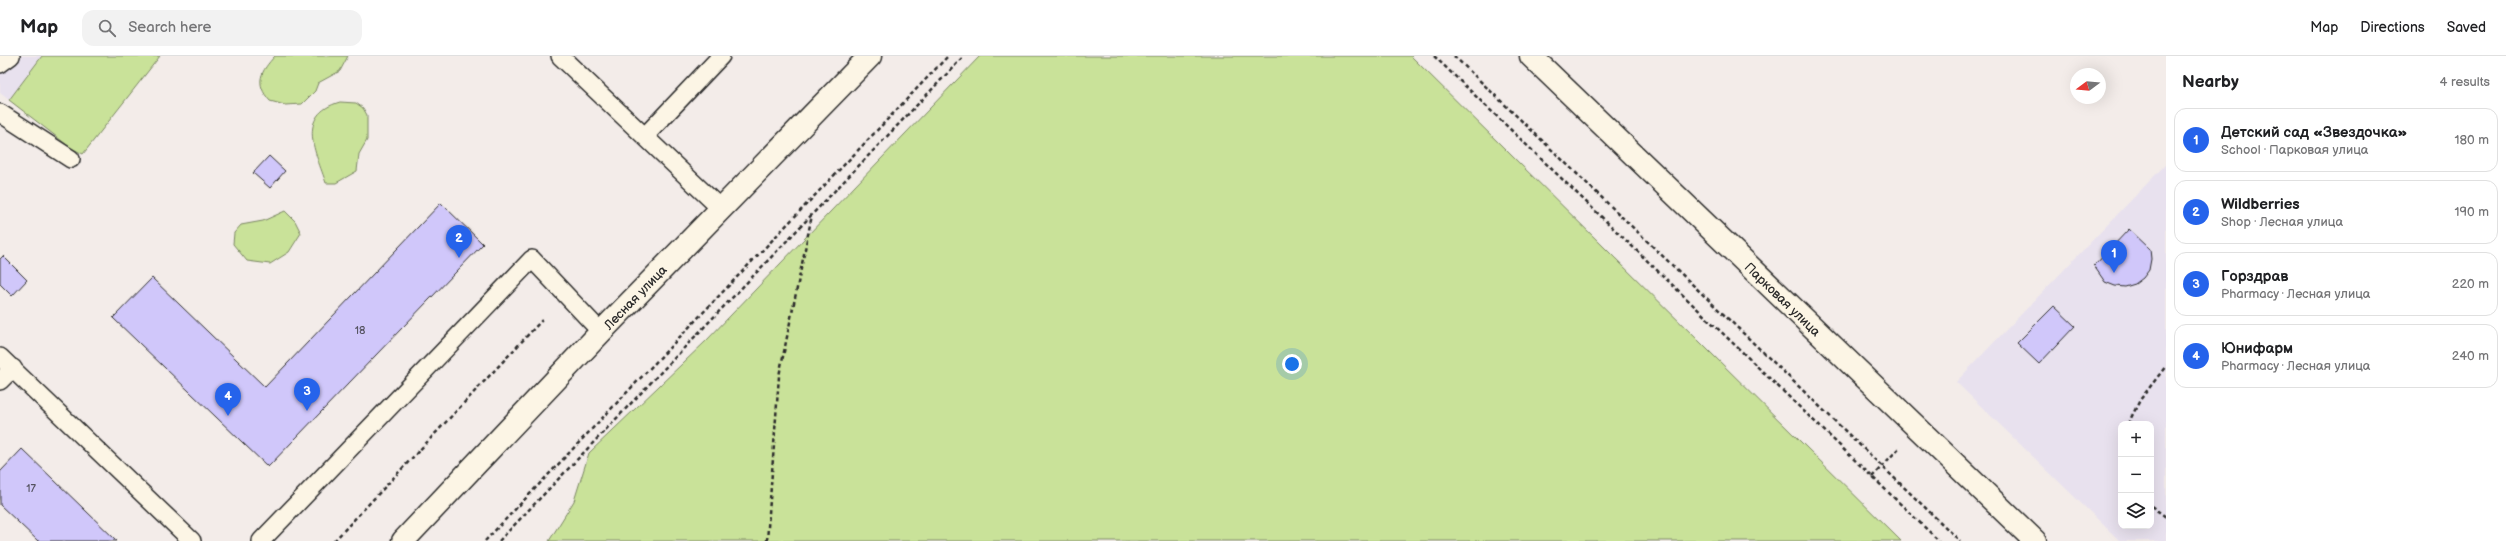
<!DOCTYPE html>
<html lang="en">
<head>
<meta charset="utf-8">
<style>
	body { margin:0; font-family:"Balsamiq Sans",sans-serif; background:#f2f2f2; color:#202124 }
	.controls { position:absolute; right:12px; bottom:12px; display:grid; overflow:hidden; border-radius:8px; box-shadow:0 4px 16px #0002 }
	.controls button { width:36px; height:36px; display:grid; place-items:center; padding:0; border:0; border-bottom:1px solid #e0e0e0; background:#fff; color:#202124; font:20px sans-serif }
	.compass { position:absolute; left:2070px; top:12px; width:36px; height:36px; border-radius:50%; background:#fff; box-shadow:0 4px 16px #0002; rotate:254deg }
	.you { position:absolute; left:1292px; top:308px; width:14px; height:14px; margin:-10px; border:3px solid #fff; border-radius:50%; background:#1a73e8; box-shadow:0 0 0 6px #1a73e833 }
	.badge { display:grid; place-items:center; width:26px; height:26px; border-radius:50%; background:#2563eb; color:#fff; font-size:13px; font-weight:700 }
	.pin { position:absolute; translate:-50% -33px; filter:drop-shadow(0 1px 2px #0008) }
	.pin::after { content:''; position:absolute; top:21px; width:14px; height:12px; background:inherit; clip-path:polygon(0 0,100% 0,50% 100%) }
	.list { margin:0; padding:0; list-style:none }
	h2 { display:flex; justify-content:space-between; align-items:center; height:52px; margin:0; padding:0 16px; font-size:17px }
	h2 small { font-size:13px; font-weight:400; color:#757577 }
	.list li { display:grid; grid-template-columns:26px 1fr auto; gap:12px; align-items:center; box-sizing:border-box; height:64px; margin:0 8px 8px; padding:0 8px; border:1px solid #e0e0e0; border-radius:12px }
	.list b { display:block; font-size:15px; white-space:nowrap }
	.list p { margin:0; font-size:13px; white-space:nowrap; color:#757577 }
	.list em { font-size:13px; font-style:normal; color:#757577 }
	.icon { flex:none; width:22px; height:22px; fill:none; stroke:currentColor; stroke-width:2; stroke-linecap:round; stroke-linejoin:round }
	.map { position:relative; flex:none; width:2166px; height:485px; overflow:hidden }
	header { display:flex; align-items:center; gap:24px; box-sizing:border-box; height:56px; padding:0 20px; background:#fff; border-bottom:1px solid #e0e0e0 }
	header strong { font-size:19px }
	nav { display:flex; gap:22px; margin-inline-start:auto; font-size:14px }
	.search { width:280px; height:36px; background:#f2f2f2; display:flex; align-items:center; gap:10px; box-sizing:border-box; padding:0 14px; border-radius:12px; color:#757577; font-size:15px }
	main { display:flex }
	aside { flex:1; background:#fff }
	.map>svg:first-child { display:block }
	.built { fill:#e8e1ee; fill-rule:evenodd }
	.green { fill:#c9e299; stroke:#7a8662 }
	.building { fill:#d0c7fa; stroke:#2b2b2b }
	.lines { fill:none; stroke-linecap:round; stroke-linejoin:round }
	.lane-casing { stroke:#2b2b2b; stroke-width:20 }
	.street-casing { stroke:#2b2b2b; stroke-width:25 }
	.path { stroke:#2b2b2b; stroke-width:2.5; stroke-dasharray:4 3; stroke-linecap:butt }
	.lane { stroke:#fcf5e5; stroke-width:17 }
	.street { stroke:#fcf5e5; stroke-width:22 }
	.labels { text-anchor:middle; stroke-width:4; stroke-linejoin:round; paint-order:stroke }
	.number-label { font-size:11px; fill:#54525f }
	.street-label { font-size:13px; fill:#2b2b2b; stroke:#fcf5e5 }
</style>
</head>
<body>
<header>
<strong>Map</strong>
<div class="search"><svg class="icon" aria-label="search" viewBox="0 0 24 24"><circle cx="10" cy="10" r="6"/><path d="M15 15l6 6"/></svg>Search here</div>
<nav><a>Map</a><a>Directions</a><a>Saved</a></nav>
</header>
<main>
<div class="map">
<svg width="2166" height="485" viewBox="0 0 2166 485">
	<rect width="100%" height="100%" fill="#f3ece9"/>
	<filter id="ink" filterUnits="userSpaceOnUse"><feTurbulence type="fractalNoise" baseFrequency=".025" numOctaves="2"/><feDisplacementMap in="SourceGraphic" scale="8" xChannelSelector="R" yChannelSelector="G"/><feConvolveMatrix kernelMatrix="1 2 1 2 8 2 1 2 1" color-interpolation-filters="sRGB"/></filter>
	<g filter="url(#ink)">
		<path class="built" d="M0,0H42L9,44L0,37Z
			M2166,108V485H2120L1956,326ZM2121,368H2151V470H2121Z"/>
		<path class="green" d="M42,0H160L83,98L71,92L9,44Z
			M275,0H348L340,15L318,27L315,35L302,48L285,49L270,45C254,27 261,15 275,0Z
			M980,0H1411L1901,485H549L574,445L589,397L706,285Z
			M340,46L356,47L363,52L367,59V84L359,98L357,115L336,127H326C316,97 295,59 340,46Z
			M285,155L295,165L301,177L289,196L270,208L247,205L233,188L234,177L241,169L263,165Z"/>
		<path class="building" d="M269,100L285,115L270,132L253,117Z
			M441,147L483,188L268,411L113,262L152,222L265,331Z
			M2129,173L2150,193L2151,203L2149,214L2143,222L2135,228L2125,231L2115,230L2105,226L2094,210Z
			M3,200L27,224L12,240L0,228V203Z
			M2054,250L2075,270L2039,308L2017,287Z
			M22,393L117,485H38L0,449V416Z"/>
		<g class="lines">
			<g class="lane-casing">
				<path id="lane" d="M560,0L721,153
					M0,8L11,0
					M0,57L71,103
					M645,80L721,0
					M0,301L192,485
					M0,325L13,312
					M261,485L532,203L601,276"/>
			</g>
			<g class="street-casing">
				<path id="street" d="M1531,0L2035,485
					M403,485L601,276L870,0"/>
			</g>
			<path class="path" d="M1434,0L1939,485
				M1454,0L1960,485
				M2128,368L2140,344L2166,310
				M1872,421L1899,392
				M2151,450L2166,461
				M334,485L542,264
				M485,485L948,0
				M499,485L964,0
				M767,485L779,320L812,159"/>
			<use href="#lane" class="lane"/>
			<use href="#street" class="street"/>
		</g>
	</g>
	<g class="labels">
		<g class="number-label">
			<text x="360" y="278">18</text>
			<text x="31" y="436">17</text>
		</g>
		<g class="street-label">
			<text transform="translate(635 241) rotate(-46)" y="5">Лесная улица</text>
			<text transform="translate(1783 243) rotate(44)" y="5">Парковая улица</text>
		</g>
	</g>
</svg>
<div class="controls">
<button>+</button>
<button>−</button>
<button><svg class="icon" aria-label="layers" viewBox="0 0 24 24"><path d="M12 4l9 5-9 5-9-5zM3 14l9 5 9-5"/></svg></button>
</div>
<svg class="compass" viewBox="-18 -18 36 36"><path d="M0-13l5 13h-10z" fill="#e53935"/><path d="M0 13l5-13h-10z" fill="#757577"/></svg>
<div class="you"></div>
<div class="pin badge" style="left:2114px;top:217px">1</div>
<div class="pin badge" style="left:459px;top:202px">2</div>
<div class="pin badge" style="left:307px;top:355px">3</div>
<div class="pin badge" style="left:228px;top:360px">4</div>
</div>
<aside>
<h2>Nearby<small>4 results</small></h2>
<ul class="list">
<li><span class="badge">1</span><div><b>Детский сад «Звездочка»</b><p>School · Парковая улица</p></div><em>180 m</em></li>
<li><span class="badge">2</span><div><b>Wildberries</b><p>Shop · Лесная улица</p></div><em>190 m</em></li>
<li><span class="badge">3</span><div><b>Горздрав</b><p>Pharmacy · Лесная улица</p></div><em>220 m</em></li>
<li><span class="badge">4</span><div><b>Юнифарм</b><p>Pharmacy · Лесная улица</p></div><em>240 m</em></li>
</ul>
</aside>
</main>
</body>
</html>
